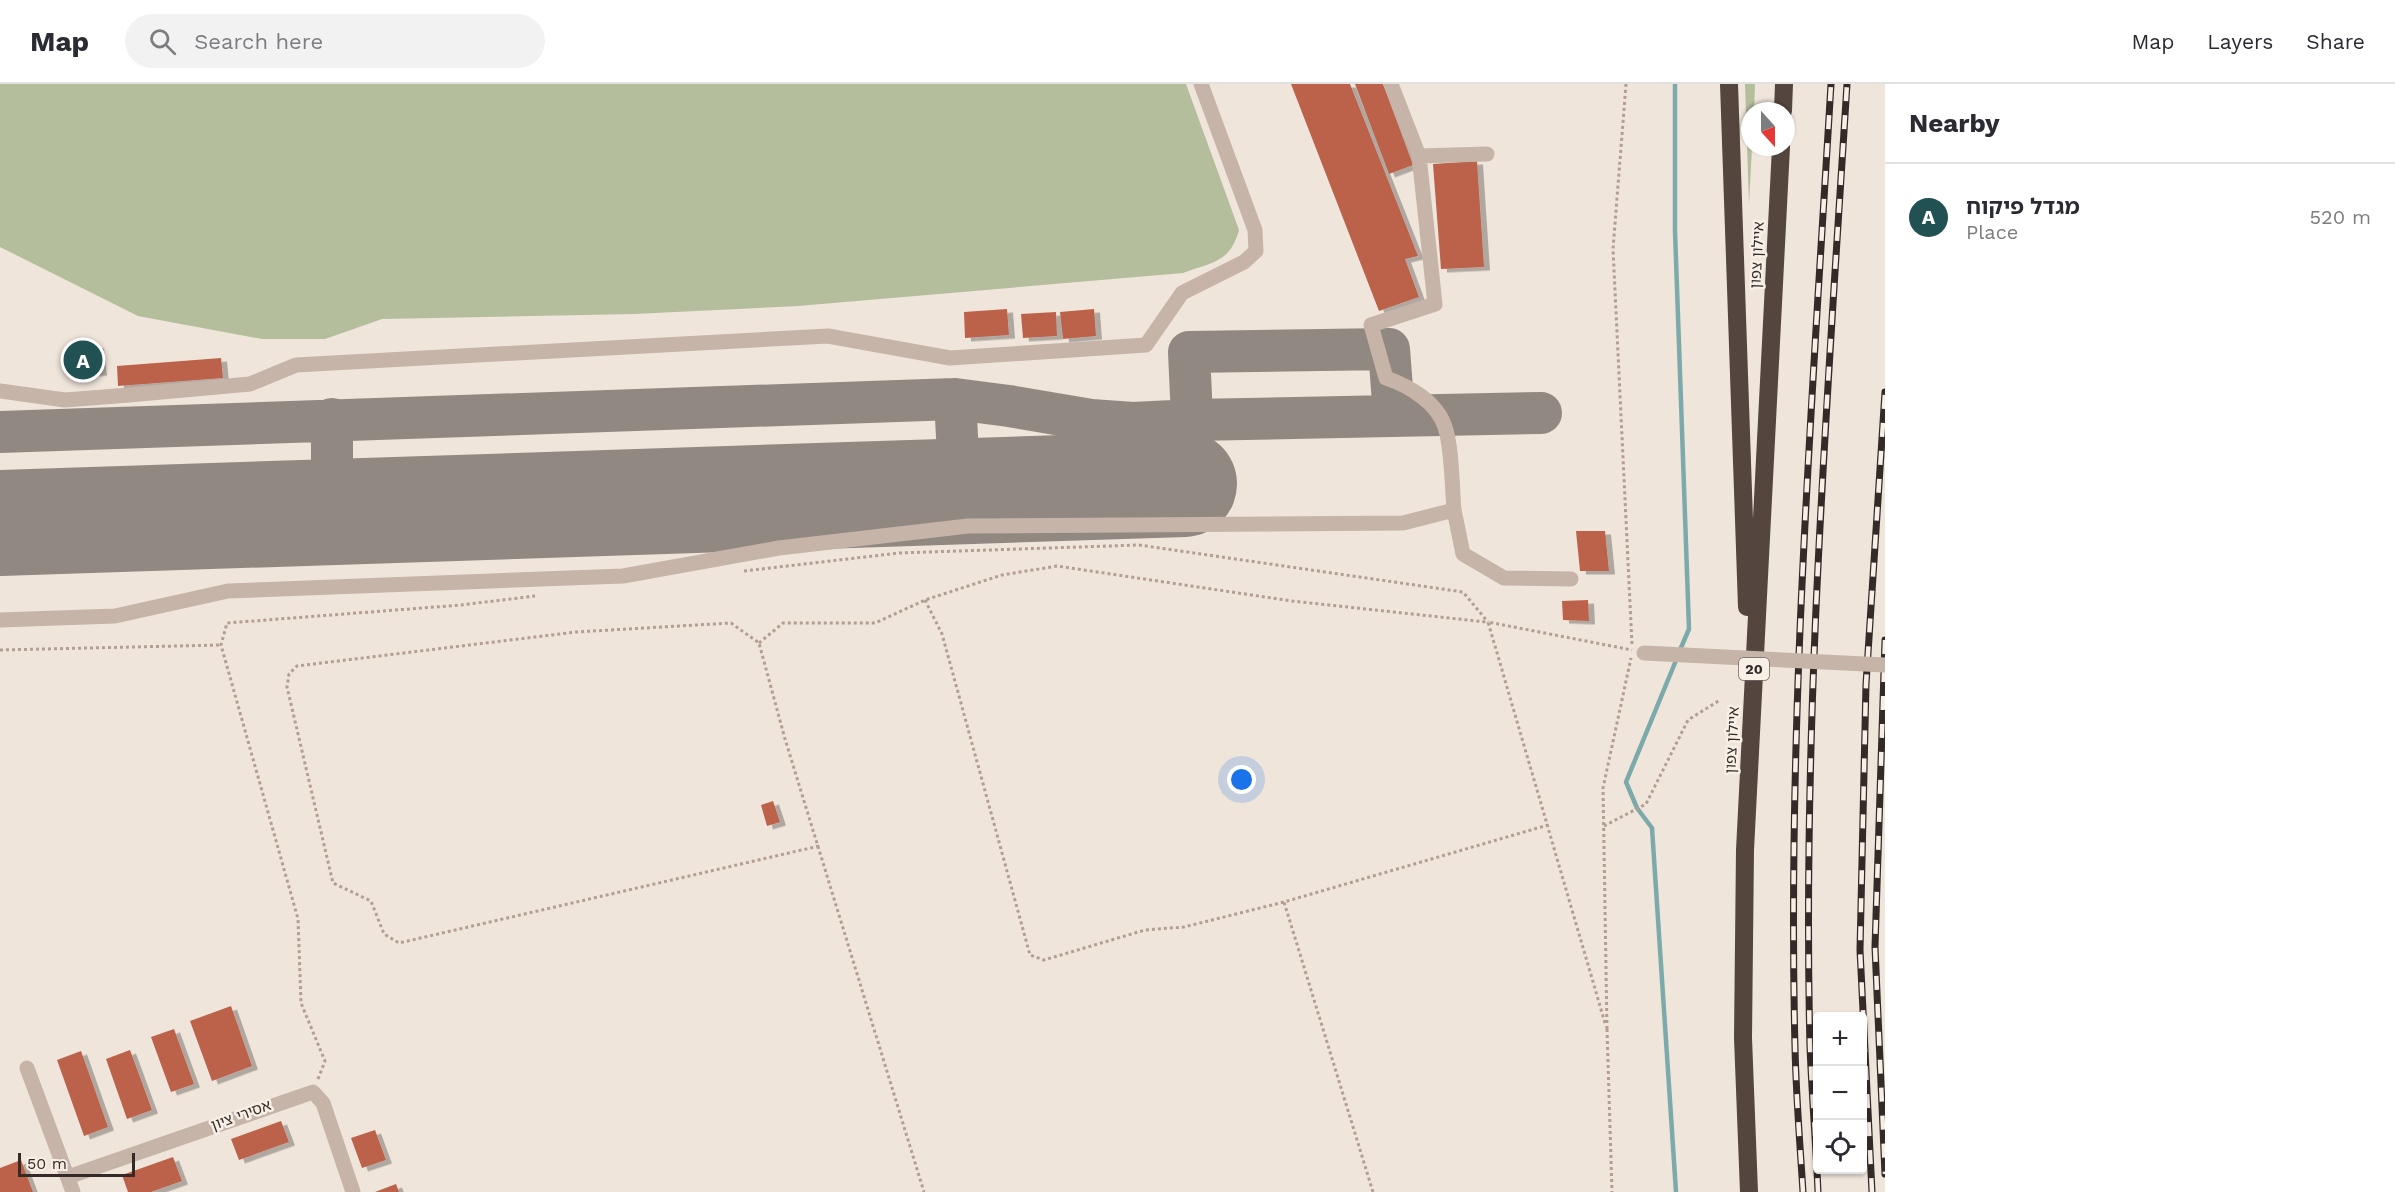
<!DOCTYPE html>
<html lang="en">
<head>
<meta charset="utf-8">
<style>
	body { margin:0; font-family:"Work Sans","Noto Sans Hebrew",sans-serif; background:#f2f2f3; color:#2b2b33 }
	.controls { position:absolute; right:18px; bottom:18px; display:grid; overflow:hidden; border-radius:6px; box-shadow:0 2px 4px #0004 }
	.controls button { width:54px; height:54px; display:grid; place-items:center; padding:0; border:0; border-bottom:2px solid #e1e1e2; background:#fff; color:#2b2b33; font:30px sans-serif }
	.compass { position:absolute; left:1741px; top:18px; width:54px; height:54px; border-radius:50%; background:#fff; box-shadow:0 2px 4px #0004; rotate:159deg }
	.scale { position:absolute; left:18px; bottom:15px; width:117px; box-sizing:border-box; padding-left:6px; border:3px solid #342b28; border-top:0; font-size:16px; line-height:21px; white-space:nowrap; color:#342b28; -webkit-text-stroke:4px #f8efe7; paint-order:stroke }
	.you { position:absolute; left:1242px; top:696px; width:21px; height:21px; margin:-15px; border:4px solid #fff; border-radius:50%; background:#1a73e8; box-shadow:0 0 0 9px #1a73e833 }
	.badge { display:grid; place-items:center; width:39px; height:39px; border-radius:50%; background:#215152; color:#fff; font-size:20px; font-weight:700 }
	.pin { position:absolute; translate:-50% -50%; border:3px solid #fff; box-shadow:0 2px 6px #0006 }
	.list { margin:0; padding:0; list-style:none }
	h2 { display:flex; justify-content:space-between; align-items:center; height:78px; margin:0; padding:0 24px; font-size:26px }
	h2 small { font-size:20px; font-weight:400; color:#7c7c81 }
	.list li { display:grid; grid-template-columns:39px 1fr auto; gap:18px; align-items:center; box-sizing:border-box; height:108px; padding:0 24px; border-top:2px solid #e1e1e2 }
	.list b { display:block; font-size:22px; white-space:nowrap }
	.list p { margin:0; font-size:20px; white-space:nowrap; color:#7c7c81 }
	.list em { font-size:20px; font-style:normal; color:#7c7c81 }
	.icon { flex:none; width:33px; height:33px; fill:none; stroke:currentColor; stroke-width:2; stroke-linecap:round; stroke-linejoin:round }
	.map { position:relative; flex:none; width:1885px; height:1108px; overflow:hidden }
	header { display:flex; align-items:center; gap:36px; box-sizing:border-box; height:84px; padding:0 30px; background:#fff; border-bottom:2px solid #e1e1e2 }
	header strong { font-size:28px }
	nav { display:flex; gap:33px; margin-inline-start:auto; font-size:21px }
	.search { width:420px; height:54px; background:#f2f2f3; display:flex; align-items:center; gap:15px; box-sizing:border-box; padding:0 21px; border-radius:33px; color:#7c7c81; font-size:22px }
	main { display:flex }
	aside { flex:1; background:#fff }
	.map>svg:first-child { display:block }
	.green { fill:#b4bd9c }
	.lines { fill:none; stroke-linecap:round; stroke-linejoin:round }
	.stream { stroke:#7caaaa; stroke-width:4.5 }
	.taxiway { stroke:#928882; stroke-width:42 }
	.runway { stroke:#928882; stroke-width:106 }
	.building { fill:#bc624c; filter:url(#shadow) }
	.path { stroke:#b29e92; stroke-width:3; stroke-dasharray:3 3; stroke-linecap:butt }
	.minor { stroke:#c6b4a8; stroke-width:15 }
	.highway { stroke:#54453f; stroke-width:18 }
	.rail-casing { stroke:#342b28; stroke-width:7 }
	.rail { stroke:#f8efe7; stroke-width:4.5; stroke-dasharray:14; stroke-linecap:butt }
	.minor-bridge { stroke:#c6b4a8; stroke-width:15 }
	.labels { text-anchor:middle; stroke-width:5; stroke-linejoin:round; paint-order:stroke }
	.shield { fill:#f8efe7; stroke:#6f6661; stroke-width:1.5 }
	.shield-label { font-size:14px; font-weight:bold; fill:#342b28 }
	.street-label { font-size:15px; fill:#342b28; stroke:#f8efe7 }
</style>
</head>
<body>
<header>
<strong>Map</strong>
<div class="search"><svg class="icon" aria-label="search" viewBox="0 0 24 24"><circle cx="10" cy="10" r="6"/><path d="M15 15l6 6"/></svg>Search here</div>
<nav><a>Map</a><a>Layers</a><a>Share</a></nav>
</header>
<main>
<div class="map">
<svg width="1885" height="1108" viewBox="0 0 1885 1108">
	<defs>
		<filter id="shadow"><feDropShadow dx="6" dy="3.5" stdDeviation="0" flood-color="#0004"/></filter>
	</defs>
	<rect width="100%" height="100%" fill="#efe5db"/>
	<path class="green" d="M0,0H1186L1239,146C1230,179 1212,178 1183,189L798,222L634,230L382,235L325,255H262L138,232L0,163Z
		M1745,0H1755L1754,27H1750L1752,63L1749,120Z"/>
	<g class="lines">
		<path class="stream" d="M1675,0V147L1689,545L1680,566
			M1676,1108L1652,744L1637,724L1626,698L1677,574"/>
		<path class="taxiway" d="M955,315L960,408
			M332,335V428
			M0,348L955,315L1009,322L1091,336L1133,339L1193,336L1541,329
			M1184,400L1193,356L1189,268L1389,265L1394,332L1403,331"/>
		<path class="runway" d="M0,439L1184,400"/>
	</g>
	<path class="building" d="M1291,0H1350L1418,172L1405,175L1419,213L1379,227Z
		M1355,0H1383L1413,81L1389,90Z
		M1477,77L1484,183L1441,185L1433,80Z
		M1007,225L1009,251L965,254L964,228Z
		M1094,225L1096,252L1063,255L1060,228Z
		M1056,228L1057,252L1023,254L1021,230Z
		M98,261L101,288L67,292L64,264Z
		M221,274L223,294L118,302L117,282Z
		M1576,447H1605L1609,487H1580Z
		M1588,516L1589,537L1563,536L1562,517Z
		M773,717L780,738L767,742L761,721Z
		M231,922L252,982L212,997L190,937Z
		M174,945L194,1000L171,1008L151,953Z
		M130,966L152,1026L127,1035L106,975Z
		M81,967L108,1043L84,1052L57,976Z
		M281,1037L289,1058L239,1076L231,1055Z
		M375,1046L386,1076L362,1084L351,1054Z
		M173,1073L182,1097L151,1108H128L122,1091Z
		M21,1076L33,1108H0V1084Z
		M396,1100L399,1108H375Z"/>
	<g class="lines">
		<path class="path" d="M1626,0L1613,165L1632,561
			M744,487L899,469L1139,461L1463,508L1488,538
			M925,516L942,550L1030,871L1044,876L1145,846L1184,843L1284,818
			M759,559L783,539H875L925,516L1002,491L1057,482L1292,517L1486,538
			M0,566L221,561
			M1604,742L1646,720L1688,636L1720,616
			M819,762L399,859L384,850L371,817L333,799L287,603L289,590L297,582L576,548L731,539L759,559L785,655L924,1108
			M1605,939L1488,538L1632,566
			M1607,945L1603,704L1631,574
			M1607,945L1612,1108
			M318,995L325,977L301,919L298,835L221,561L227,539L461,521L535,512
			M1373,1108L1284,818L1548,741"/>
		<path class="minor" d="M1391,0L1419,72L1487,70
			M0,307L65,316L129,311L250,300L296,281L828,252L950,274L1146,261L1182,209L1244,178L1256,167L1255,146L1201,0
			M1454,426L1463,470L1504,494L1571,495
			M0,536L115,532L228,507L623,492L779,464L968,442L1403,439L1454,426C1452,403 1452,363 1445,343C1437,318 1409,302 1386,294L1371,241L1435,220L1419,72
			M27,984L73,1108
			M68,1093L313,1008L323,1019L353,1108"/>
		<path class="highway" d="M1729,0L1747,523
			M1783,27L1784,0
			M1749,1108L1743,954L1745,766L1781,63"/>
		<g class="rail-casing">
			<path id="rail" d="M1885,556L1875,863L1885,1090
				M1803,1108C1800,1060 1796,1012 1795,963C1787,642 1812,320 1831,0
				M1818,1108C1816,1060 1812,1012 1810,963C1802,642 1827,320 1847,0
				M1872,1108L1860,866L1866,600L1885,308"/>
		</g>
		<use href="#rail" class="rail"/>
		<path class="minor-bridge" d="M1644,569L1885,581"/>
	</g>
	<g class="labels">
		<rect class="shield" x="1739" y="574" width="30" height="22" rx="4.5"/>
		<g class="shield-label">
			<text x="1754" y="590">20</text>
		</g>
		<g class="street-label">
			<text transform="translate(1757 171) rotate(-87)" y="5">איילון צפון</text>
			<text transform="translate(1732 656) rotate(-87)" y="5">איילון צפון</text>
			<text transform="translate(241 1031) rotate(-20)" y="5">אסירי ציון</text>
		</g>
	</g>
</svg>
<div class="controls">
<button>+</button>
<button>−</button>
<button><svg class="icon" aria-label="locate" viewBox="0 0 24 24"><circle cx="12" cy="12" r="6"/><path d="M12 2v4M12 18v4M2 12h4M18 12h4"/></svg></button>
</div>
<svg class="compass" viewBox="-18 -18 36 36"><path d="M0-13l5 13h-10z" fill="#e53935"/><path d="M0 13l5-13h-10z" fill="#7c7c81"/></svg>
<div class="scale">50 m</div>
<div class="you"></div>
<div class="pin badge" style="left:83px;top:276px">A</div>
</div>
<aside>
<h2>Nearby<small></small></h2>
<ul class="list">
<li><span class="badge">A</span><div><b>מגדל פיקוח</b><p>Place</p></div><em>520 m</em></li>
</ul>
</aside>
</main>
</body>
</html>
